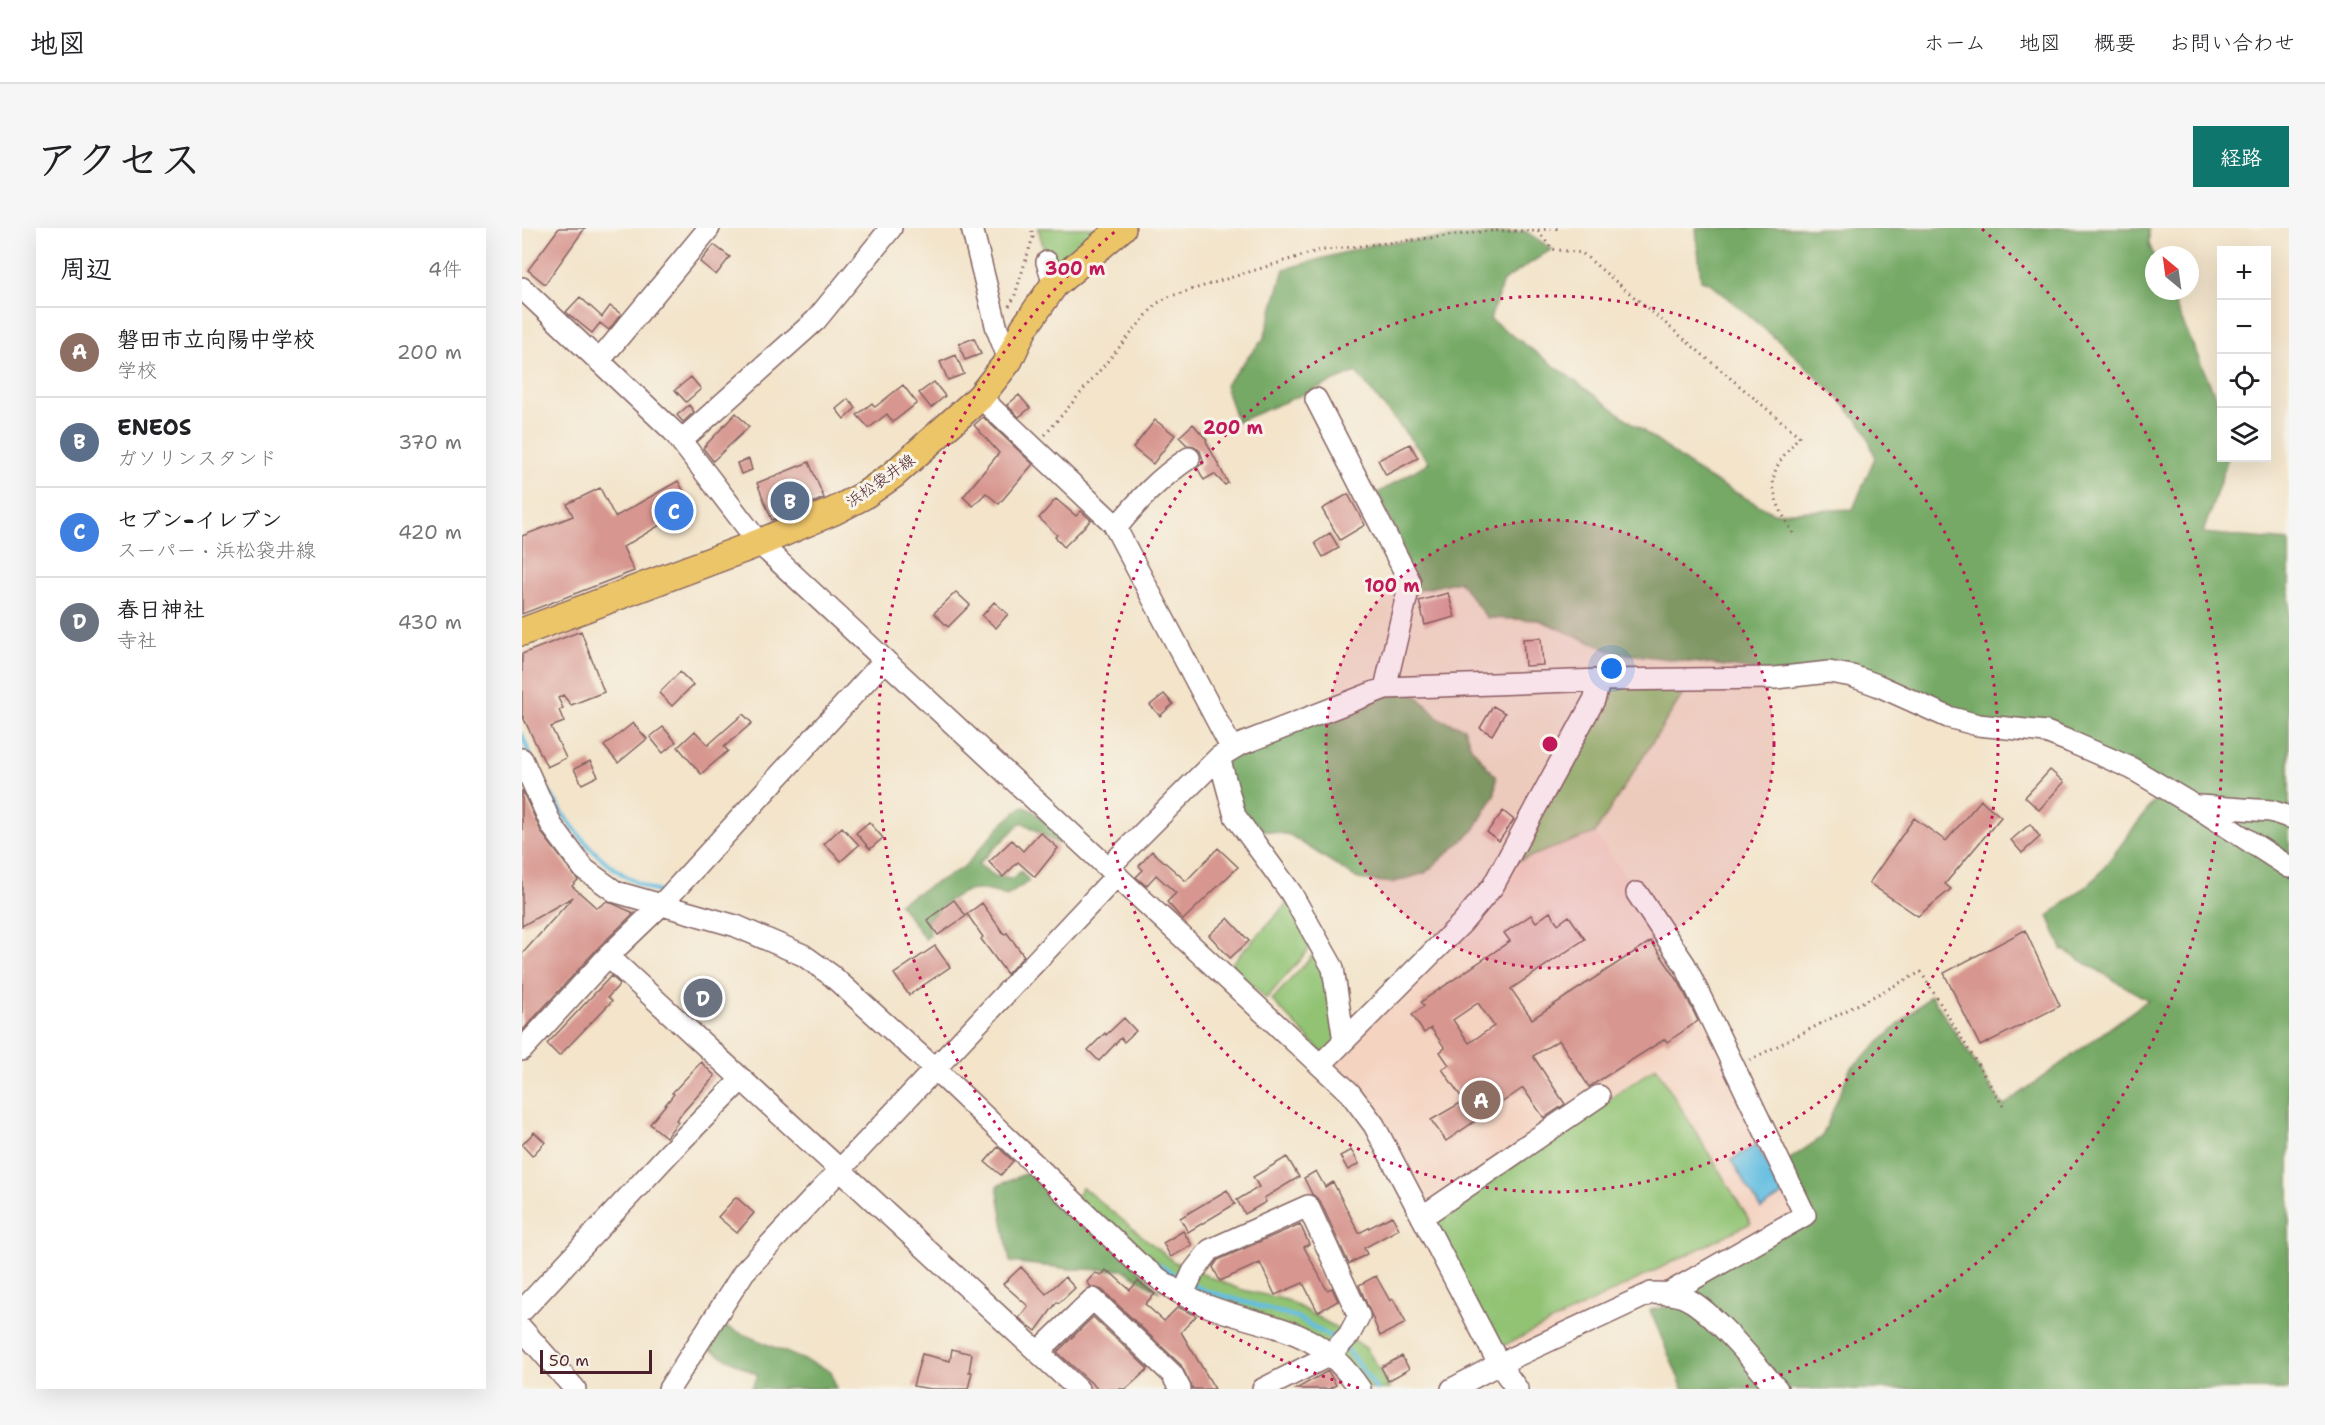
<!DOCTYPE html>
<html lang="ja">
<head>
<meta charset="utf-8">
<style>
	body { margin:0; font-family:"Shantell Sans","Klee One",sans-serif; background:#f6f6f6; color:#202124 }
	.controls { position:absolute; right:18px; top:18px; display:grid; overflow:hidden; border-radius:0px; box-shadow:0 6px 24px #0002 }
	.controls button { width:54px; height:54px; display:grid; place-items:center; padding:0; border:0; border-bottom:2px solid #e0e0e0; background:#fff; color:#202124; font:30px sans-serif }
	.compass { position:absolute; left:1623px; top:18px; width:54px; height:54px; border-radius:50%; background:#fff; box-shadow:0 6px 24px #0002; rotate:331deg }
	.scale { position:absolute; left:18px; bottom:15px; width:112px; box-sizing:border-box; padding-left:6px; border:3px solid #4a1f2b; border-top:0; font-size:16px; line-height:21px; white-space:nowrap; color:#4a1f2b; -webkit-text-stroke:4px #f7f3e8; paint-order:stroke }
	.you { position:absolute; left:1090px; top:441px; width:21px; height:21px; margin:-15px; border:4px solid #fff; border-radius:50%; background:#1a73e8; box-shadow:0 0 0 9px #1a73e833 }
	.badge { display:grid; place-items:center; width:39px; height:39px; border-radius:50%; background:#0f766e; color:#fff; font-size:20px; font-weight:700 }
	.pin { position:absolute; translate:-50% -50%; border:3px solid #fff; box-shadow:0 2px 6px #0006 }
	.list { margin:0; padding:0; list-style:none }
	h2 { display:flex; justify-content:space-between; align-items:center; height:78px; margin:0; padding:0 24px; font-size:26px }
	h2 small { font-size:20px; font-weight:400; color:#757577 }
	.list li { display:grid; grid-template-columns:39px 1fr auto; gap:18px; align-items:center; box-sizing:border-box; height:90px; padding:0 24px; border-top:2px solid #e0e0e0 }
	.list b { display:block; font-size:22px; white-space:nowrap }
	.list p { margin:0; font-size:20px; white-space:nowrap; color:#757577 }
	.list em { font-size:20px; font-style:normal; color:#757577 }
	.icon { flex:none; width:33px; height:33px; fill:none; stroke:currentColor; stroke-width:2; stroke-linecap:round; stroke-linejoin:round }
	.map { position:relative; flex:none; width:1767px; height:1161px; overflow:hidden; border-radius:0px }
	header { display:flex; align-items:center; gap:36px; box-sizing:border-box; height:84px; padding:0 30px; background:#fff; border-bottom:2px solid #e0e0e0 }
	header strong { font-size:28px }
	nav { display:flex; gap:33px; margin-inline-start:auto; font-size:21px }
	.intro { display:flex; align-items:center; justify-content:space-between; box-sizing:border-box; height:144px; padding:0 36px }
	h1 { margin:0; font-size:42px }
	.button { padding:15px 27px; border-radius:0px; background:#0f766e; color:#fff; font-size:21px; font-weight:700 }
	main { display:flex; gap:36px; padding:0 36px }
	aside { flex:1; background:#fff; border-radius:0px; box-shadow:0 6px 24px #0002 }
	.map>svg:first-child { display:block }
	.built { fill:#f4d3c1 }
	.green { fill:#91c373; stroke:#6e714f; stroke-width:1.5 }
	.forest { fill:#74a965; stroke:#5f6448; stroke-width:1.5 }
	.water { fill:#63bee1; stroke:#566e86; stroke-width:1.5 }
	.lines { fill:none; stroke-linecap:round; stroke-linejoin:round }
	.stream { stroke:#63bee1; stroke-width:4.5 }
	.building { fill:#d7968f; fill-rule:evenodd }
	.minor-casing { stroke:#856463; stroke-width:24 }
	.major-casing { stroke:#856463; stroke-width:30 }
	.path { stroke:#856463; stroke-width:3; stroke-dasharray:1.5 4.5; stroke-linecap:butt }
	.minor { stroke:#fff; stroke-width:21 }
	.major { stroke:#edc569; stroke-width:27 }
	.ring { fill:none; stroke:#c2185b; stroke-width:3; stroke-dasharray:3 6 }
	.labels { text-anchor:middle; stroke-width:6; stroke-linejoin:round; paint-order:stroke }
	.street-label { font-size:16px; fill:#4a1f2b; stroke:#f7f3e8 }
	.centre { fill:#c2185b; stroke:#f7f3e8; stroke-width:3 }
	.ring-label { font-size:18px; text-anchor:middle; font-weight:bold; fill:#c2185b; stroke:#f7f3e8; stroke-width:6; stroke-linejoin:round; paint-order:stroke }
</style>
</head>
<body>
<header>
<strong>地図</strong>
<nav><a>ホーム</a><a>地図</a><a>概要</a><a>お問い合わせ</a></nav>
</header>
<div class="intro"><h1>アクセス</h1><a class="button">経路</a></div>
<main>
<aside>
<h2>周辺<small>4件</small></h2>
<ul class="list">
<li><span class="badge" style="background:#8d6e63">A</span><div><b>磐田市立向陽中学校</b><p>学校</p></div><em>200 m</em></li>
<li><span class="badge" style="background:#5c6f8a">B</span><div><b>ENEOS</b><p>ガソリンスタンド</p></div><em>370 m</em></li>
<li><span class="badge" style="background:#3f7fe0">C</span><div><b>セブン-イレブン</b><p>スーパー · 浜松袋井線</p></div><em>420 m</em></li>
<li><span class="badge" style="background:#6b7280">D</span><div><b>春日神社</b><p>寺社</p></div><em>430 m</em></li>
</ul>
</aside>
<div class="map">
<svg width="1767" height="1161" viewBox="0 0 1767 1161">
	<rect width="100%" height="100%" fill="#f7f3e8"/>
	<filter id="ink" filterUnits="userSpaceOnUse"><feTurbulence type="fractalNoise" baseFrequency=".0167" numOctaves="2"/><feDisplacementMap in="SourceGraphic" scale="12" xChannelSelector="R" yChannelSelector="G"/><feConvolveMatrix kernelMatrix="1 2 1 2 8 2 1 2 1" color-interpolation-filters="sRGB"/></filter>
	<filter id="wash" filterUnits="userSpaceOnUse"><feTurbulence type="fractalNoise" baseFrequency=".008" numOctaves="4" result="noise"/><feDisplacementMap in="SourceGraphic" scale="24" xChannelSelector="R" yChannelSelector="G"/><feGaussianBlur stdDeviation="1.35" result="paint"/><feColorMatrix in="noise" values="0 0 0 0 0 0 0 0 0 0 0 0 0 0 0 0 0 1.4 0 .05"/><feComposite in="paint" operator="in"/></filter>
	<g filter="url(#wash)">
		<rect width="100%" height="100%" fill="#f3e4ca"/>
		<path class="built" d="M1073,605L1115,665L1283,987L1147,1065L977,1136L848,892L799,836L982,638Z"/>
		<path class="green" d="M516,0H605L532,57Z
			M1171,450L1073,605L982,638L1078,452Z
			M771,669L795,712L744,771L709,736Z
			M799,718L822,813L805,830L750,772Z
			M1134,839L1229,995L977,1120L910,993Z
			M560,959L652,1034L717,1061L765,1072L813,1099L845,1121L868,1161H845L820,1131L682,1077L552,974Z"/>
		<path class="forest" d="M1174,0H1627V16L1632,28V63H1647L1699,181L1700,230H1706L1681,305L1767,313V1161H1161L1128,1082L1181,1070L1168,1060L1278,990L1259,937L1300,909L1328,841L1409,767L1481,878L1626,772L1540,721L1526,688L1573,651L1642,560L1518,503L1444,494L1355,457L1091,424L1017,392L965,390L937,353L894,363L882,323L856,265L907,234L834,144L715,194L703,157L742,110L762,41L853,16L1003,3L1030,21L981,53L968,91L1183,248L1251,285L1331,281L1353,229L1343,201L1319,173L1267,122L1188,55L1179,52Z
			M886,459L918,491L942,500L949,519L974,549L973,566L952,602L903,645L870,655L836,651L768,607L740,602L724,605L697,529Z
			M501,578L511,583L539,607L537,616L500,594L456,636L473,648L491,650L499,643L507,653L485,668C445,654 434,665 405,692L408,707L403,711L377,675L442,639L479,597Z
			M517,940L638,1064L602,1042L549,1041L488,1034L475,958Z
			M204,1099L309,1143L314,1160L229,1161L236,1147L183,1119L190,1103Z"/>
		<path class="water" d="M1234,917L1264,965L1239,981L1209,932Z"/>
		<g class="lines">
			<path class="stream" d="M0,507L8,527
				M18,548C48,601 80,645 141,666
				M630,1033L661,1052
				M671,1057L681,1062L774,1089L814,1112
				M823,1119L855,1161"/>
		</g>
		<g id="blocks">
			<path class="building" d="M37,0H63L23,56L6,42Z
				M192,17L208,29L194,47L178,34Z
				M58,69L80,89L88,78L99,86L87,102L78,95L70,105L44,84Z
				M452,110L459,126L443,132L437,116Z
				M434,127L442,146L426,152L418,134Z
				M169,149L179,161L164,174L153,162Z
				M412,154L423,168L409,180L397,165Z
				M381,157L395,175L371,194L365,186L347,200L335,187L350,175L353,179Z
				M497,167L508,180L497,189L485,177Z
				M326,171L334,180L322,191L314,181Z
				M167,177L172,184L161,194L155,187Z
				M214,185L227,199L191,233L181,220Z
				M461,189L511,236L477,276L464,265L451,278L441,269L477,225L452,197Z
				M633,192L653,207L631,236L611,220Z
				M671,196L685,212L684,213L706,255L703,257L692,246L682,252L675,239L682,235L678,223L672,218L665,217L657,209Z
				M888,216L896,230L864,247L856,232Z
				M227,231L230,242L219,246L215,235Z
				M287,234L302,270L250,292L235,255Z
				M156,253L170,278L101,319L112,343L0,386V308L51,288L45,276L78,260L93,289Z
				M826,266L843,297L818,312L800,281Z
				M534,271L554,288L559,283L569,292L542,319L533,309L535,307L517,290Z
				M808,305L817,320L801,329L793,315Z
				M434,364L448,377L426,399L412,385Z
				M926,365L933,389L903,397L897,373Z
				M472,374L486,386L474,400L460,388Z
				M59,403L82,464L49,477L41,467L36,470L41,480L37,482L42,494L29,499L44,530L25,539L0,487V426Z
				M1019,410L1021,437L1003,438L1001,411Z
				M158,444L171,457L150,478L137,465Z
				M642,466L651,476L638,488L628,477Z
				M971,478L983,485L970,507L958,500Z
				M221,486L230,495L202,519L206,523L179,546L156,519L173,503L186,517Z
				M111,495L125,511L96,535L82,518Z
				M141,499L154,514L141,525L128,509Z
				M68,533L76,548L60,556L52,541Z
				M1528,542L1542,554L1517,582L1503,569Z
				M0,562L20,605L56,652L50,658L75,680L85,673L112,685L77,719L0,803V726L51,669L0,698Z
				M1459,572L1479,589L1423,656L1429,661L1396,688L1347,655L1392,590L1424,613Z
				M981,583L992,592L977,613L965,604Z
				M347,594L361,610L348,621L334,605Z
				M1508,596L1518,609L1500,625L1489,612Z
				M320,599L337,617L319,633L302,616Z
				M518,604L536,620L513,649L496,634L481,649L467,634L490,612L501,623Z
				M696,620L716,639L661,692L645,674L654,665L634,647L624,658L614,649L621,642L617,638L630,623L664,653Z
				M432,672L444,688L416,707L405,692Z
				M460,675L482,706L485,705L502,728L485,746L459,711L461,709L445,686Z
				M1028,684L1036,696L1047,688L1063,711L989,761L1010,791L1129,713L1157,754L1176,793L1145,814L1143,811L1067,859L1037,812L1011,828L1043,876L1022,890L1001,860L924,913L909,892L942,873L920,841L927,837L918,824L923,820L909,800L902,805L890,787L902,778L899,774L988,713L982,705L1009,687L1014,694ZM956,775L972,798L947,815L931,792Z
				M706,690L727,713L708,730L687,707Z
				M1503,702L1538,778L1458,818L1422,745Z
				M413,718L428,739L387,767L372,746Z
				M89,748L98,756L86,769L90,773L37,828L25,816Z
				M181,763L190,772L178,784L169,775Z
				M602,790L614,803L602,814L599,810L577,833L566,822L583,805L584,807Z
				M179,834L193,848L154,892L156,894L144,909L128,896L152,866L150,865Z
				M12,904L23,914L10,928L0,917Z
				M476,919L491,933L479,947L463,934Z
				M829,922L837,936L826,942L818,928Z
				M765,929L777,949L742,970L744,974L723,986L715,972L737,959L731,949Z
				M794,943L803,959L811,954L837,1005L870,988L877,1001L842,1020L845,1026L827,1036L798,973L790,966L782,950Z
				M705,962L713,976L666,1004L658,990Z
				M214,969L232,985L215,1005L196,989Z
				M778,996L787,1016L782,1019L805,1062L810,1060L816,1073L796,1084L781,1055L753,1067L738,1035L698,1053L691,1039L696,1032Z
				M661,1003L670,1017L649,1029L641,1015Z
				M499,1039L524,1066L543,1049L553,1060L537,1075L535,1074L514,1103L497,1090L506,1078L481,1056Z
				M584,1042L587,1045L588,1044L608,1062L616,1053L633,1066L623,1076L642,1093L656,1079L674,1088L659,1104L693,1161H671L659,1137L580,1062L569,1059L565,1054L573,1045L580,1047Z
				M854,1048L868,1073L871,1071L884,1095L858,1108L837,1057Z
				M571,1089L626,1141L604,1161H576L535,1124Z
				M430,1121L450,1126L447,1144H450L446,1161H409L391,1158L400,1126L428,1133Z
				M880,1128L887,1141L866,1153L859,1139Z
				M806,1143L814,1157L807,1161H774Z"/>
		</g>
	</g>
	<g filter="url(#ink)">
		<use href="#blocks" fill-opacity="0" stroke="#856463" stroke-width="1.5"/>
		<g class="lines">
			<g class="minor-casing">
				<path id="minor" d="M450,0L475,101L487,132
					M525,34L532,57
					M0,60L152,204L237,315L828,865L852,897L977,1136L995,1161
					M77,133L187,0
					M458,169L591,295L710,521
					M794,171L888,354L863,460
					M159,213L294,92L369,0
					M594,300C618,271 635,252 667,230
					M697,529L713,588L769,665L811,740L822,813
					M0,531L30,598L62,641L94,664L214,698L281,727L309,747L412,840L616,1035C636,1050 655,1066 678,1075C745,1103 792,1093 838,1161
					M1677,578L1749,583L1767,589
					M586,640L697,529L717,517L863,460L1078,452L1253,450L1307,444L1330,448L1355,457L1426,489L1456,497L1524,504L1549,514L1609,540L1673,578L1767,639
					M1115,665L1163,737L1283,987L1147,1065
					M86,728L556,1161
					M0,822L86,728L138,678L363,432
					M799,836L940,695L971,658L1072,472L1078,452
					M900,989L1077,868
					M661,1066L671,1044L688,1022L786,978L837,1088L827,1107L808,1127L741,1161
					M0,1083L149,923L220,851
					M0,1101L53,1161
					M516,1124L571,1071L650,1146L658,1161
					M147,1161L222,1044L595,647
					M930,1161L977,1136L1129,1065C1140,1065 1150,1065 1161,1069C1189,1080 1234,1137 1255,1161"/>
			</g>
			<g class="major-casing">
				<path id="major" d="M0,404L237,315L312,283L341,268L371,247L458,169L487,132L502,100L532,57L600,0"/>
			</g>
			<path class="path" d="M1016,2L1039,0
				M487,78L492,70L511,9L509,0
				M523,207L634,76L646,69L795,23L968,3H1016L1030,21L1060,25L1277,208C1270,218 1257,231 1253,244C1246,265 1262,289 1272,307
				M1228,832L1399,744L1481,878"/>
			<use href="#minor" class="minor"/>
			<use href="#major" class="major"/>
		</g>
	</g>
	<circle cx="1028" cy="516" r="224" fill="#c2185b" fill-opacity=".12"/>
	<g class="ring">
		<circle cx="1028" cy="516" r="224"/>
		<circle cx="1028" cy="516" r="448"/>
		<path d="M837 1160A672 672 0 0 1 596 1M1460 1A672 672 0 0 1 1219 1160"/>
	</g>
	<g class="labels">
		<g class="street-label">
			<text transform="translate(358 252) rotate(-35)" y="6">浜松袋井線</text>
		</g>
	</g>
	<circle cx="1028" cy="516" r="9" class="centre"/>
	<g class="ring-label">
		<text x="553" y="47">300 m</text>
		<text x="711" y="206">200 m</text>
		<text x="870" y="364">100 m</text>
	</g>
</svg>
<div class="controls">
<button>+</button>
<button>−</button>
<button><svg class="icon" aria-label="locate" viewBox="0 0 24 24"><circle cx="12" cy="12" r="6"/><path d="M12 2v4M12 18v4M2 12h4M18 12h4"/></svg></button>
<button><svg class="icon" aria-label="layers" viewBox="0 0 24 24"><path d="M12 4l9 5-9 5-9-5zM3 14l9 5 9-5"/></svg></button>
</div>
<svg class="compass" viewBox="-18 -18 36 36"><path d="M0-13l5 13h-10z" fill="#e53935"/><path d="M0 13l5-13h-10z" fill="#757577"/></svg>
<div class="scale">50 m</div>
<div class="you"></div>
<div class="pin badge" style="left:959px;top:872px;background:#8d6e63">A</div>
<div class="pin badge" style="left:268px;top:273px;background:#5c6f8a">B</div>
<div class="pin badge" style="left:152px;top:283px;background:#3f7fe0">C</div>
<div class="pin badge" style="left:181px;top:770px;background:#6b7280">D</div>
</div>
</main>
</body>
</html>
